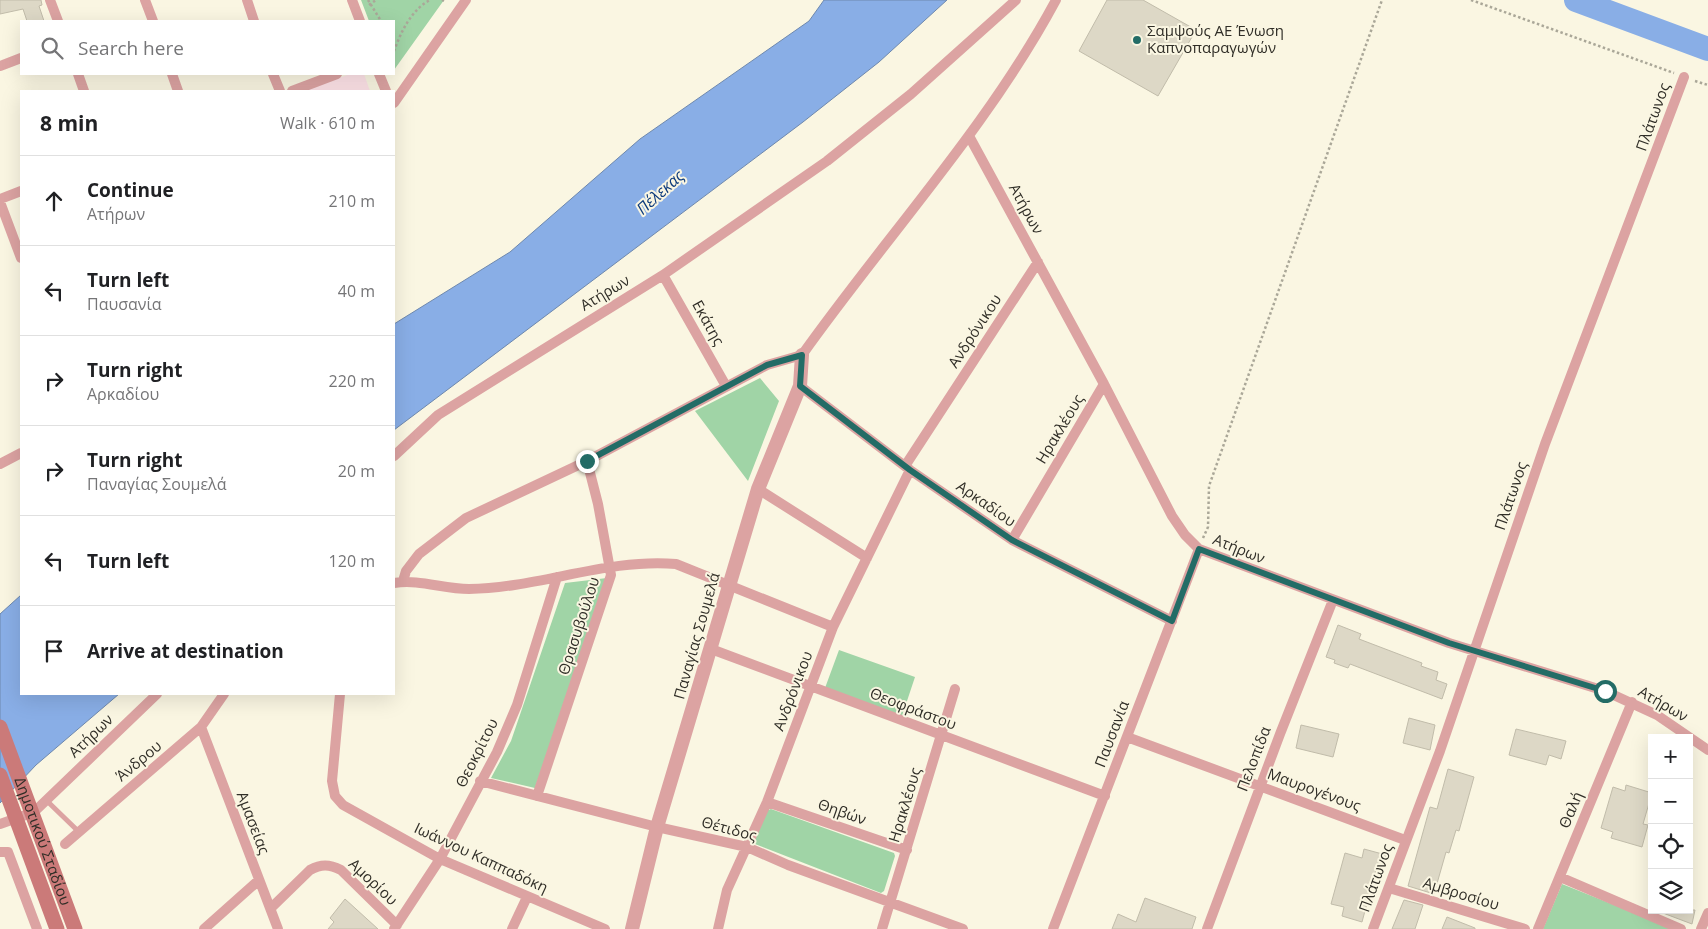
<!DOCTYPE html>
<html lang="en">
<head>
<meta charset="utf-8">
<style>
	body { margin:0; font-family:"Open Sans",sans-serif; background:#f2f2f2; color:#202124 }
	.controls { position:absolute; right:15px; bottom:15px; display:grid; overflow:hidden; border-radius:0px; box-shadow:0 5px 20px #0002 }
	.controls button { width:45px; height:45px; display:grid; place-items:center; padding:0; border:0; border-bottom:1px solid #e0e0e0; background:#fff; color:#202124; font:25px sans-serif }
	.stop { position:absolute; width:15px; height:15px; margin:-11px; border:4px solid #236c66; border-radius:50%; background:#fff }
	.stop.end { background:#236c66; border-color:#fff; box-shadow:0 1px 5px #0008 }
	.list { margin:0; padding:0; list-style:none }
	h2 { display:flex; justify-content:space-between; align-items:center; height:65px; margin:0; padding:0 20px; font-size:21px }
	h2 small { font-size:16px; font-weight:400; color:#757577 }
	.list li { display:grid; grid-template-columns:32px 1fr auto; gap:15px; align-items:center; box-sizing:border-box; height:90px; padding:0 20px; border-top:1px solid #e0e0e0 }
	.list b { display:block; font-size:19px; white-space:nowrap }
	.list p { margin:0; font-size:16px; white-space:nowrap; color:#757577 }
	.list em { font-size:16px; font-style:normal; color:#757577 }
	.icon { flex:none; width:28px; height:28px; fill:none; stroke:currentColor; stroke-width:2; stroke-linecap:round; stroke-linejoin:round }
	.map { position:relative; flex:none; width:1708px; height:929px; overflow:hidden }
	.search { position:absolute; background:#fff; box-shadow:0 5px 20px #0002; left:20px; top:20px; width:375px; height:55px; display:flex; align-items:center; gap:12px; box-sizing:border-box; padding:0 18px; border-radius:0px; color:#757577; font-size:19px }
	.panel { position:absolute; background:#fff; box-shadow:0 5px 20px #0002; left:20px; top:90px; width:375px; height:605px; border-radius:0px }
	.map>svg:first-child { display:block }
	.education { fill:#fee3e8 }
	.green { fill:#a0d4a6 }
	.water { fill:#89aee6; stroke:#6e88ad }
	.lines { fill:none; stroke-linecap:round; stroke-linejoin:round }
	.river { stroke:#89aee6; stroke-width:24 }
	.building { fill:#ddd8c6; stroke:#c1bcaa }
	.path { stroke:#aaa798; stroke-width:2.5; stroke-dasharray:2.5 2.5; stroke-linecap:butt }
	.service { stroke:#dca3a2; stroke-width:5 }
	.minor { stroke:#dca3a2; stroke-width:10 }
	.tertiary { stroke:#dca3a2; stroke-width:14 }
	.secondary { stroke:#cb7a79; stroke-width:15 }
	.route { stroke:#236c66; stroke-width:6 }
	.poi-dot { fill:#236c66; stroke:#faf6e2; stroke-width:2 }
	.labels { text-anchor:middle; stroke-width:4; stroke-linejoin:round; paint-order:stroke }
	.poi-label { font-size:15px; fill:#302e27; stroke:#faf6e2; text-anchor:start }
	.street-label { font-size:15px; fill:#302e27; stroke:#faf6e2 }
	.water-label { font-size:16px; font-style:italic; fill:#0d3b7c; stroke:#faf6e2 }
</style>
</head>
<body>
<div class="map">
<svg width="1708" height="929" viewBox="0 0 1708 929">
	<rect width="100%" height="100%" fill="#faf6e2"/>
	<path class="education" d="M350,74H364L370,91H303Z"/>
	<path class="green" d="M361,0H444L394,70V21H369Z
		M760,378L779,401L748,481L695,411Z
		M607,578L535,788L491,778L511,741L565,583Z
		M839,650L915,677L902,716L825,688Z
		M771,809L894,853L895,856L884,891L881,893L755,844L753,839L765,811Z
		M1562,884L1674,929H1543Z"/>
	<path class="water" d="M824,0H947L879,62L803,122L394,430V324L510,252L640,139L809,21Z
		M21,595V694H119L36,765L0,803V614Z"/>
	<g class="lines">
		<path class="river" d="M1576,0L1708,49"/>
	</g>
	<path class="building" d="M0,0H41L42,5L39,6L44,21H27L23,9L0,14Z
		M1107,0H1143L1196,30L1158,96L1079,51Z
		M1338,625L1361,634L1359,639L1422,663L1421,666L1438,672L1436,680L1447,684L1442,699L1350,664L1348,668L1334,663L1335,660L1326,657Z
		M1409,718L1435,725L1430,750L1403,743Z
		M1301,725L1339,734L1333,757L1296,748Z
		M1516,729L1566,741L1561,759L1549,755L1546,765L1509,755Z
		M1448,769L1474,777L1459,831L1456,830L1449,853L1446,852L1434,894L1408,886L1430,807L1437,809Z
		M1626,785L1652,793L1643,824L1648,825L1642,847L1611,838L1613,832L1601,828L1613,787L1625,791Z
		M1364,849L1386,855L1382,867L1377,866L1362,922L1342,916L1344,907L1331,904L1345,853L1362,858Z
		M1145,898L1196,917L1192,929H1112L1118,914L1136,922Z
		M345,899L378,929H328L334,922L330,918Z
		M1404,900L1423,905L1415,929H1392Z
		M1655,910H1695L1692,924Z
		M1447,917L1475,928V929H1442Z"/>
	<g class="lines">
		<path class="path" d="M368,0L381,21
			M442,0L444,1
			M1471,0L1674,73
			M369,5L376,0
			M394,51C401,32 411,10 430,0
			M1695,81L1708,85
			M1203,538L1208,527L1209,486L1382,0"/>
		<path class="service" d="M46,800L78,831"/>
		<path class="minor" d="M50,0L58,21
			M145,0L153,21
			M247,0L254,21
			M352,0L360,21
			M0,66L21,58
			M78,74L84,91
			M172,74L178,91
			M273,74L280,91
			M379,74L386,91
			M292,91L337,74
			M394,103L466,0
			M969,136L1104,384L1172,516L1185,535L1199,549L1449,643L1605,691L1657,715L1708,750
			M0,199L21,191
			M0,202L21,258
			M663,275L726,386
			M800,386L910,470L1012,540L1172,621
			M394,456L438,415L663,275L827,161L911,94L1016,0
			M0,464L21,453
			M905,466L1038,262
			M758,489L867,558
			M1012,540L1104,384
			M403,581L406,571L419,554L466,518L587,461L767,365L802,355C885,238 988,127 1056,0
			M394,583C420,579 443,589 469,589C539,588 607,558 676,564L833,627
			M711,649L1105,796
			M340,694L332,781L335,796L343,805L440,859L605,929
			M201,727L278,929
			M1127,737L1405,840
			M480,781L657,827L747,847L788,865L963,929
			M537,796L611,575L598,504L587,461
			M767,802L907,850
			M0,824L34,812L157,694
			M65,844L201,727L224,694
			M0,852H8L37,929
			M1560,877L1681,929
			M1389,888L1525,929
			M271,908L310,870C321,864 329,864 341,870L397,925
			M204,929L259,880
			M394,929L440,859L497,752L517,705L557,577
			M512,929L527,897
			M718,929L727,890L767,802L833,627L910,470
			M882,929L955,689
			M1053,929L1199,549
			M1207,929L1280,734L1333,600
			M1373,929L1440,751L1545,444L1684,77
			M1538,929L1632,702
			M1701,929L1708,913"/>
		<path class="tertiary" d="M632,929L657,827L758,489L800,386L802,355"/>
		<g class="secondary">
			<path id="s1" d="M0,727L75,929"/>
			<path d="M0,775L57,929"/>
		</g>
	</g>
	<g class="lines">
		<path class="route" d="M587,461L767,365L802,355L800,386L910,470L1012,540L1172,621L1199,549L1449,643L1605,691"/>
	</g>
	<circle class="poi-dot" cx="1137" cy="40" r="5"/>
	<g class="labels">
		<g class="poi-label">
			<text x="1147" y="36">Σαμψούς ΑΕ Ένωση<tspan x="1147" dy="17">Καπνοπαραγωγών</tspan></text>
		</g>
		<g class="street-label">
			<text transform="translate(1653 117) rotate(-70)" y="5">Πλάτωνος</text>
			<text transform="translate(1026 209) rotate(61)" y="5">Ατήρων</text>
			<text transform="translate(605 293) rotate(-31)" y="5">Ατήρων</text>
			<text transform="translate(708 323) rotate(61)" y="5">Εκάτης</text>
			<text transform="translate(975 331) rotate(-57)" y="5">Ανδρόνικου</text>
			<text transform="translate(1060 429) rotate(-59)" y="5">Ηρακλέους</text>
			<text transform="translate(1511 496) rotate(-71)" y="5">Πλάτωνος</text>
			<text transform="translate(986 504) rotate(35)" y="5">Αρκαδίου</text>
			<text transform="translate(1239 549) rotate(22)" y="5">Ατήρων</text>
			<text transform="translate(579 626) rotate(-72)" y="5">Θρασυβούλου</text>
			<text transform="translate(697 636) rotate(-74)" y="5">Παναγίας Σουμελά</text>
			<text transform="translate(793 691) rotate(-69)" y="5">Ανδρόνικου</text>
			<text transform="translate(1663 704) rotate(30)" y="5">Ατήρων</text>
			<text transform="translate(913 709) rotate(21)" y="5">Θεοφράστου</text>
			<text transform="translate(1112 734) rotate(-69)" y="5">Παυσανία</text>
			<text transform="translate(91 736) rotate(-44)" y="5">Ατήρων</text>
			<text transform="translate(477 753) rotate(-63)" y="5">Θεοκρίτου</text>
			<text transform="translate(1254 759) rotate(-69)" y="5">Πελοπίδα</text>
			<text transform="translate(139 761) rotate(-40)" y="5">Άνδρου</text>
			<text transform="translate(1314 790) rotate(20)" y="5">Μαυρογένους</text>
			<text transform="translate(905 805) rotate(-73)" y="5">Ηρακλέους</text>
			<text transform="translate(1571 810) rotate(-67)" y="5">Θαλή</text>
			<text transform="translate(842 812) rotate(19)" y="5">Θηβών</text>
			<text transform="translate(253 823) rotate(69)" y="5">Αμασείας</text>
			<text transform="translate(729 829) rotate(15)" y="5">Θέτιδος</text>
			<text dy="5" stroke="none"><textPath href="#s1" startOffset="122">Δημοτικού Σταδίου</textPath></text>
			<text transform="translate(481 858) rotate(25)" y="5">Ιωάννου Καππαδόκη</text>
			<text transform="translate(1376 878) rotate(-70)" y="5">Πλάτωνος</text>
			<text transform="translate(373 882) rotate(43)" y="5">Αμορίου</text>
			<text transform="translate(1461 894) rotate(17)" y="5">Αμβροσίου</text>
		</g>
		<g class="water-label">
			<text transform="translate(660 192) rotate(-42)" y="6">Πέλεκας</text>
		</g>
	</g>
</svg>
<div class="controls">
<button>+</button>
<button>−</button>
<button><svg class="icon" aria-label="locate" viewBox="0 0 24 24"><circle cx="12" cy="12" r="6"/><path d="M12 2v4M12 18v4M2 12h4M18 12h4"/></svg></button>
<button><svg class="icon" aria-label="layers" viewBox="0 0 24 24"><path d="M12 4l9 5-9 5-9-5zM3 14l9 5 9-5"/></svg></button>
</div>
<div class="stop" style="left:1605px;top:691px"></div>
<div class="stop end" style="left:587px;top:461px"></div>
<div class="search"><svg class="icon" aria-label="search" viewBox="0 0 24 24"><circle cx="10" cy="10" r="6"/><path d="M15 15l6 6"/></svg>Search here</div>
<section class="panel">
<h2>8 min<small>Walk · 610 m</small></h2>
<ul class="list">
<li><svg class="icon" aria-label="ahead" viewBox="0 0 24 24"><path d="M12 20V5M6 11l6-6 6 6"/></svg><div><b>Continue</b><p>Ατήρων</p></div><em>210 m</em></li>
<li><svg class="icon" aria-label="left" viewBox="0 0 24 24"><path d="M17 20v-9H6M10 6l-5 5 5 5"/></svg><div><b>Turn left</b><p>Παυσανία</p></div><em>40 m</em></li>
<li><svg class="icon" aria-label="right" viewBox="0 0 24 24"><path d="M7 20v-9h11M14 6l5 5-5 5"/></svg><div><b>Turn right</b><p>Αρκαδίου</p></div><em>220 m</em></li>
<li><svg class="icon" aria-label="right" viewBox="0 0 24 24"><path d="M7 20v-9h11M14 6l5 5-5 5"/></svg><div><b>Turn right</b><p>Παναγίας Σουμελά</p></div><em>20 m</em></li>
<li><svg class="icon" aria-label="left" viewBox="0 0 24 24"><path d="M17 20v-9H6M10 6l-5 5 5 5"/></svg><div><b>Turn left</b></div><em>120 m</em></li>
<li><svg class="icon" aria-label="arrive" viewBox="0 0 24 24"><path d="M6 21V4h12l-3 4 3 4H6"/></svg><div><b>Arrive at destination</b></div></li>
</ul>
</section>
</div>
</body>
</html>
